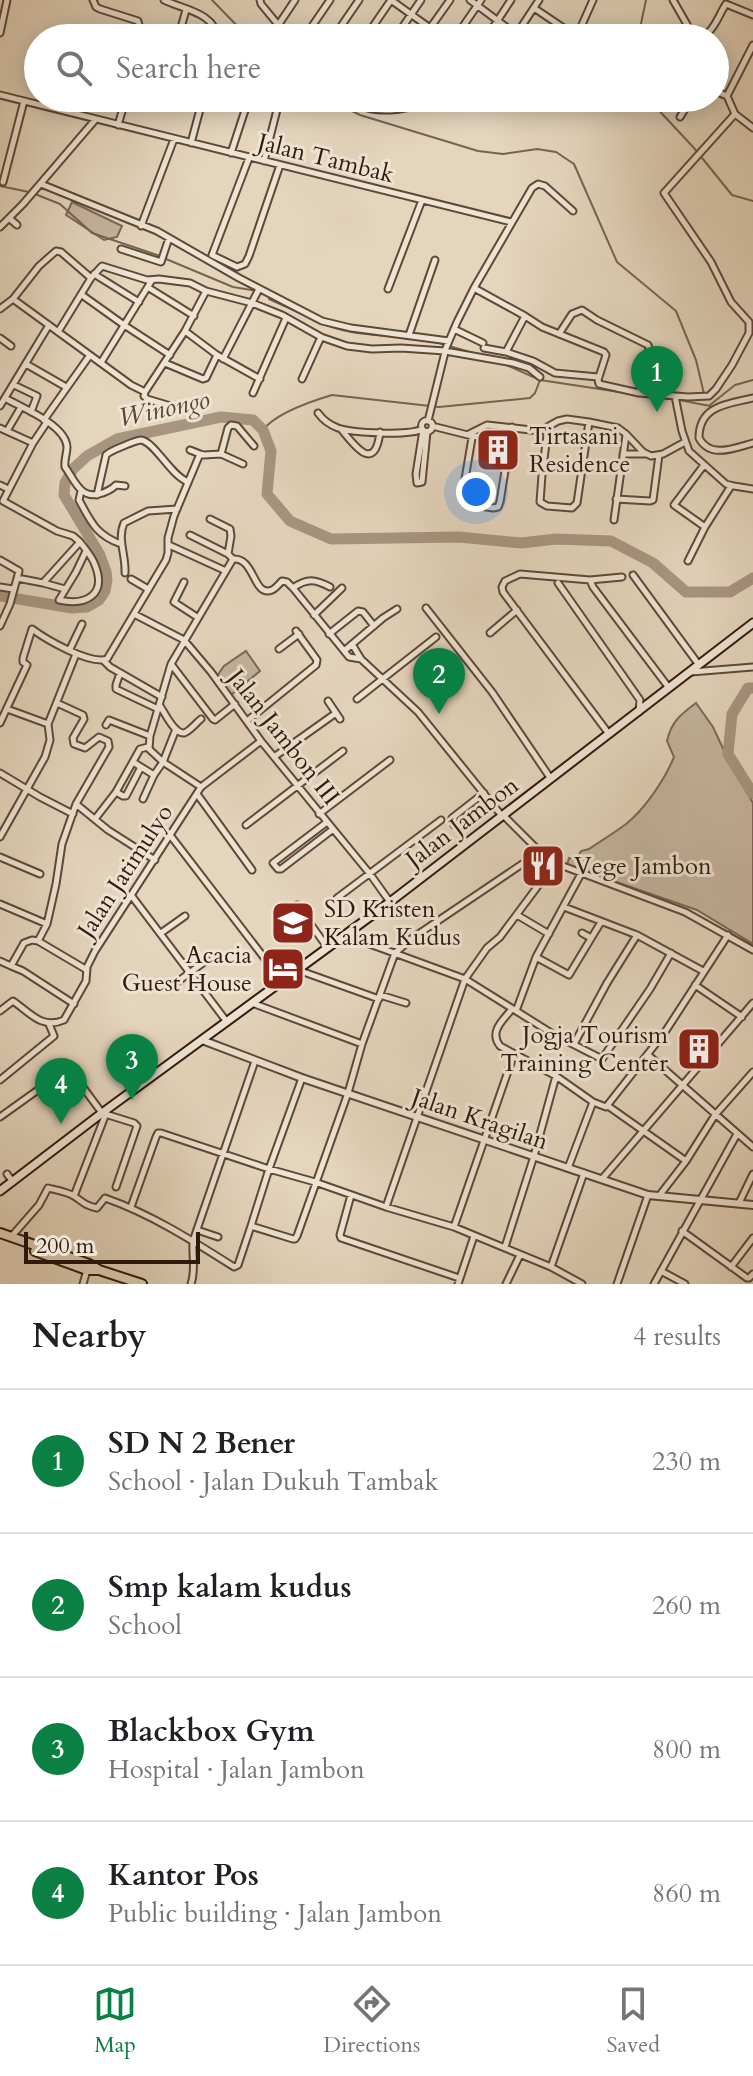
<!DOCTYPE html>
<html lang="en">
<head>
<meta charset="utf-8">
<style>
	body { margin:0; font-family:Cardo,serif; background:#f6f6f6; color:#202124 }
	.scale { position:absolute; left:24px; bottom:20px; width:176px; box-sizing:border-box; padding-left:8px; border:4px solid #31190c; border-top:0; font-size:22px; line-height:28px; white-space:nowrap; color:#31190c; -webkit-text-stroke:6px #eee4d4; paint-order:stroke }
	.you { position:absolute; left:476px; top:492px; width:28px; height:28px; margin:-20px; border:6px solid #fff; border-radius:50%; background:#1a73e8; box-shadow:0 0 0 12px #1a73e833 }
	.badge { display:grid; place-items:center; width:52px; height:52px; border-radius:50%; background:#0b8043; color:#fff; font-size:26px; font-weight:700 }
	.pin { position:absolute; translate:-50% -66px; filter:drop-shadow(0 2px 4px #0008) }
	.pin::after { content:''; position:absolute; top:42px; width:28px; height:24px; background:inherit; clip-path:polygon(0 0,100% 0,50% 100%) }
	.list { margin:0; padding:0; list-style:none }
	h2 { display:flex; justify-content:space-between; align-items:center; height:104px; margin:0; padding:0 32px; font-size:34px }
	h2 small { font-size:26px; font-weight:400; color:#757577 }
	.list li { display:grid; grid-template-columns:52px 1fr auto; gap:24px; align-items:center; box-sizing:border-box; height:144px; padding:0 32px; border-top:2px solid #e0e0e0 }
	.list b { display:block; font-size:30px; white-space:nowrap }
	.list p { margin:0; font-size:26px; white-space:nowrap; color:#757577 }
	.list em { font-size:26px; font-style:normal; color:#757577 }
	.icon { flex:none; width:44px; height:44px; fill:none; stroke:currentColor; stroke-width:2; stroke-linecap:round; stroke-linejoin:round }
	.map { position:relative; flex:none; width:753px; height:1284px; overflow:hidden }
	.search { position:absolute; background:#fff; box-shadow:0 4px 20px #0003; left:24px; right:24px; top:24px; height:88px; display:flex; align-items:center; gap:20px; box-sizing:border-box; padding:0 28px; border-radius:44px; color:#757577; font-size:30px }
	.sheet { height:680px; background:#fff }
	nav { display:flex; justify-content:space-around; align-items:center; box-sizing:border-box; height:112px; border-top:2px solid #e0e0e0; background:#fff; font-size:22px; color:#757577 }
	nav a { display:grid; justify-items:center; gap:4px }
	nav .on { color:#0b8043 }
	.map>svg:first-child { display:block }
	.green { fill:#c6b59f; stroke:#7c6756; stroke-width:2 }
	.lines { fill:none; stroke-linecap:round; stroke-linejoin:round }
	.stream { stroke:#786352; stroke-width:2 }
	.river { stroke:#a89581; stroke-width:11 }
	.minor-casing { stroke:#5e4838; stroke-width:9 }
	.tertiary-casing { stroke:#5e4838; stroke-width:10 }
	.secondary-casing { stroke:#31190c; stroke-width:11 }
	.primary-casing { stroke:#31190c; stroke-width:12 }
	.minor { stroke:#eee4d4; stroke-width:5 }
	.tertiary { stroke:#eee4d4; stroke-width:6 }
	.secondary { stroke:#eee4d4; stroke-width:7 }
	.primary { stroke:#e5d5bd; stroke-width:8 }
	.labels { text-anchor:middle; stroke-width:6; stroke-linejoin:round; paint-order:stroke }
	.street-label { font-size:24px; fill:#31190c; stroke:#eee4d4 }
	.poi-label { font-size:24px; fill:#31190c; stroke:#eee4d4; text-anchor:start }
	.water-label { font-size:26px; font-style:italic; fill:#5b4435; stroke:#eee4d4 }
</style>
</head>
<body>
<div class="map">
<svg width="753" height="1284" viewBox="0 0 753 1284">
	<rect width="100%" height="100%" fill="#e5d5bd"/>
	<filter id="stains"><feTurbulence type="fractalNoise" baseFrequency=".0025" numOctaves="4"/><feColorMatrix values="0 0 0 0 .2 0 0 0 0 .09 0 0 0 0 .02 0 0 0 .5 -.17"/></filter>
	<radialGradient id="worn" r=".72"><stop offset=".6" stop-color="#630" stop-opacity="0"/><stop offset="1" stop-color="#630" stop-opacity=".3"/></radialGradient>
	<path class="green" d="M72,202L122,226L117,237L104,240L66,215Z
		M246,651L260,671L231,695L217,676L224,666Z
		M696,703L713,727L727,757L753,803V944L697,910L567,865L569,858L576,860L581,851L589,849C601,841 614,833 626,824C645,809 665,779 674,757L667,741C671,722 681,714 696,703Z"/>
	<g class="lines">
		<path class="stream" d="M212,0L249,38
			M638,38L646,0
			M326,98L360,115L478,151L503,154L537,149L556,152L574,164L617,262L676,311L696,360L704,394
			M651,98L653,104L694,148L732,195L753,201
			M0,186L29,192
			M35,194L60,204L92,233L160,256
			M166,259L233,287L257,291
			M269,299L313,319
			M322,323C343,333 367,334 390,336
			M432,341L480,355
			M504,364L540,380L626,393
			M656,397L673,399
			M679,400L710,406
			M710,405L735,385L753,380
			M263,430C276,413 312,401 332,395L439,407L530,398L535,393L540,380"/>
		<path class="river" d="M0,596L72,608L87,607L99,600L105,591L107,580L106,572L100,555L64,495L65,483L73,469L87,456L117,439L221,417L253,420L263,430L271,451L267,494L290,521L331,539L459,537L521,543L556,539L611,541L653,563L686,592H730L753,578
			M753,688H748L732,714L728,754L753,794"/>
		<g class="minor-casing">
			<path id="minor" d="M93,0L96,7L100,9L138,21L140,29L139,38
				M164,0C184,10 214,12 218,38
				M260,0L261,4L289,38
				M391,0L444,38
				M470,0L521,38
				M673,0L693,35C712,41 717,17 726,4L753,15
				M534,8L577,37
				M279,24L295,0
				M0,33L7,0
				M178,38L186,10
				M304,38L330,0
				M333,38L359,0
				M365,38L391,0
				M395,38L421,0
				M423,38L450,0
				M455,38L481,0
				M486,38L511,0
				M514,38L539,0
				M576,38L593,0
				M715,91L727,96
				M0,95L511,222
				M163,98L200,108
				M347,98C377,120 412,107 445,98
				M375,109L382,98
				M735,114L753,128
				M680,117L692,98
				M118,125L126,98
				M191,143L203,98
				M231,153L249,98
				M249,158L212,255L237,267L245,264L249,256L280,165
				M264,161L280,98
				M3,182L24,101
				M41,184L157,231L239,278L322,321L351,328L449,341
				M9,218L17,225
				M141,226L174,139
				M0,227L23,204L95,120
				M121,249L161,262L169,238
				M94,274L139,302
				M149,288L194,316
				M474,288L525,316L542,327L604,352L606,355L598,380L599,384L639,393L688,397L709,396L716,389L732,365L749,333V322L731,302L711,262L664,193L735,114L727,96L753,45
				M388,289L422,200
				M82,295L124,325L170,355
				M13,299L39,266L56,251L61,252L91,278
				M0,309L13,299L131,385L145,392L144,396L147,399L174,407
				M454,329L483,343
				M185,331L217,355L260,379
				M58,332L91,278L102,266L147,280L159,279L190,283L206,291
				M559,334L572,314L582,310L597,320L648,345L649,348L639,393
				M409,335L435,260
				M0,338L11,346
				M484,348L506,352L533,361L555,373L598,377
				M506,352L525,316
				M223,359L259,289
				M102,361L152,280
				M165,363L203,379L206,378L217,355
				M26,364L66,387
				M302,379L321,337
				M14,385L37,396L31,412
				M145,392L185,331L206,291L252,303L282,315L321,337L347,346L372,349L401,348L445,351L513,363L529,368L540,377
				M253,393L286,318
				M675,396L682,431L689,451L726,484L734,486L753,489
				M5,398C22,408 66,425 67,447C67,454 64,459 65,467C74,479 80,499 99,494C107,492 111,490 116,485L125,486
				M0,406L49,325
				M318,413C323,420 330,425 338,428C353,433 410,436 422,429
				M44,420L90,355
				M421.5 426a5.5 5.5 0 1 1 11 0a5.5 5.5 0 1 1-11 0Z
				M428,421L446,348L457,322L474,288L532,188L538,184L545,186L573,211
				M47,422L33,443L3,501L57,531L73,536L80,542
				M432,426L472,436L510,440
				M548,427L542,475L540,502L547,506L572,508L577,503L589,422
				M0,428L33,443
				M341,429C355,447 375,473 380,432
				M423,430L416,474L417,483L422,482L427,432
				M7,431L21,407
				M473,432L463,491L465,501L474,505L493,508L498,507L500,502L512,427
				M469,434L487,425L540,431L558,421L567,419L589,422L618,428L626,434L643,452L651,456L663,454L685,442
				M699,438C699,405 728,404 753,398
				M699,438C710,459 734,448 753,443
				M190,450L200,454
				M221,454L228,428L231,425L237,426L254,446
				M623,454H645
				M704,465L674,505L705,527
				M0,485L8,489
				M81,491L79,500C91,522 96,535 121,544
				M97,495L106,455C113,449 120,448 128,444C131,443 138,440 141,440C155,442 170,475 188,482
				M616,499L650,501L653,500L659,455
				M210,519L230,529L231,536L228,554
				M614,520L626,435
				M190,535L228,554L233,559
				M169,545L226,571
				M0,560L19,571L10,604L0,626
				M688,561L705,527L731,486
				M125,573C126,555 117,539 124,523L148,511L177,509
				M633,575L699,665
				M17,578L43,583L80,542C85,549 92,556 95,565C107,595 86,606 59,600L76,572L86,551
				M131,579L148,589
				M590,580L622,577
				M184,582L174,602L197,617
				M43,583L65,589
				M558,583L640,700L639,712
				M0,587L13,589
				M293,588L349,657L361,659L418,712L502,816
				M426,608L492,692L551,779
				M134,614L184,640L211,672L261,741L370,874L390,902
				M314,615L342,588
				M490,633L517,610
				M329,634L358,611L363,612L374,626
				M352,644L361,659
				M70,649L82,624
				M279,649L299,634
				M344,651L383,618L397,609
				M104,661L110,667L162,697
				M171,664L150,736L149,749L163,762L201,787
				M691,672L753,667
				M120,673L116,685V689L158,709
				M357,699L436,637
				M328,701L340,719
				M235,704L215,720L213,719L171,664L233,559C255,557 253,598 272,590C276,588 279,584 282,581L287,582L293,588C307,578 315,579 330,587
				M160,706C165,713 174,734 184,733C189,732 197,722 201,719
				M7,709L48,724
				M247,721L316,665L317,660L296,631
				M0,723L27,665L23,662V658L32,629C47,640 90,665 107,659L166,560L168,553V538L174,516L200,454L204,455L221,454L243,464
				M106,725L109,720L150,736
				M609,734L503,592L502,587L505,581L520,574L590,580L593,587L669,688
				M274,757L336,713
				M133,762L154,775
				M0,773L40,797L73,814
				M116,792L123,796H126L141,767
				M197,794L252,870
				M143,799L154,775L163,762L176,729
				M76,804L108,830L155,860
				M319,814L390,760
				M503,815L540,852L555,863L685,912L753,950
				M95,819L116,792L140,749L148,747
				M327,822L273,863L278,869H281L332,830
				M246,825L343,751
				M454,825L452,818L484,793
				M170,835L282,981
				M0,837L45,757L50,740L48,724L76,654
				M0,857L40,874
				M131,895L227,1022
				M337,898L441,820
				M0,904L47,924
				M297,905L327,947
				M564,907L637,935L703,971
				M517,915L549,934
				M161,933L185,916
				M582,933L591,938
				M345,935L465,979L553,1034L602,1059L650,989L671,953
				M38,941L87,970
				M536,957L569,975L601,922
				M0,961L11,966L24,943L32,940L38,941L47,924L56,884L62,844L76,804L109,747L108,741L99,737L85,748L74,744L73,738L84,719L83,715L57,703
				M11,966L23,971L74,1004
				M298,970L379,999
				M695,985L742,1017
				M169,988L207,960
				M380,995L406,1003
				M252,1003L362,1044
				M512,1009C502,1021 489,1032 500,1046L556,1076L593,1102L606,1107L665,1032L728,935
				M0,1011L13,1001C29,1012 42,1030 64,1020L86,981L87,967L95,951L201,787L261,741
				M516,1011L536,957L582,872
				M574,1044L607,983L637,935
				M648,1055L753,1147
				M65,1063L102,1113L134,1123L137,1126L116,1187
				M302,1078L269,1169L251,1226L293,1239H295L297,1236L348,1093L362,1044L395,953L411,939L540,852
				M0,1080L54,1036L49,1024
				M608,1106L686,1161
				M0,1117L63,1072
				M568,1168L593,1102
				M7,1174L13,1182
				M602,1179L753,1003
				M351,1195L340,1235L341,1238L459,1278
				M74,1196L105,1116
				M659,1196L686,1161L715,1115L753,1072
				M739,1203L753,1174
				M131,1207L156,1137L158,1133H161L269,1169L315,1182L386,1207L454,1227L514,1054
				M386,1207L465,979L487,948L500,937L555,863
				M454,1227L551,1267L582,1284
				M197,1230L218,1237
				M682,1231L747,1278H749L753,1274
				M11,1237L39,1205L48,1188C56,1190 67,1192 74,1196C83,1202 84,1205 97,1208L105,1198C151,1214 193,1241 234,1267L238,1265L251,1226
				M505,1247L534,1156L556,1076
				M551,1267L584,1173
				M731,1267L753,1238
				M661,1271L685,1284
				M83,1284L87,1270
				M191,1284C196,1270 192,1256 193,1241L255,1061
				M458,1284L474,1236
				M506,1284L520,1255
				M617,1284L648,1195
				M654,1284L737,1134"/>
		</g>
		<g class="tertiary-casing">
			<path id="tertiary" d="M202,1040L302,1078L648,1195L753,1205"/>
		</g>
		<g class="secondary-casing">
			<path id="secondary" d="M0,1191L102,1113L390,902L753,623"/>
		</g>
		<g class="primary-casing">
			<path id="primary" d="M0,1233L89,1264L99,1270L142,1284
				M35,1251L87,1270H98"/>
		</g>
		<use href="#minor" class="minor"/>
		<use href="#tertiary" class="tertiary"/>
		<use href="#secondary" class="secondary"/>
		<use href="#primary" class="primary"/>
	</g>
	<defs>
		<g id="building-square" transform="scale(2.3)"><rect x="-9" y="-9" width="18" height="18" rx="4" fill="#8f2418" stroke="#eee4d4"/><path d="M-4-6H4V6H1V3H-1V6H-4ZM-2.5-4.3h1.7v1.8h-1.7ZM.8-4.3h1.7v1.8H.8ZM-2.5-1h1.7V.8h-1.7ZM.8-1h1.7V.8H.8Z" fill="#fff"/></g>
		<g id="restaurant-square" transform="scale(2.3)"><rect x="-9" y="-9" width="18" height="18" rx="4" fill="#8f2418" stroke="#eee4d4"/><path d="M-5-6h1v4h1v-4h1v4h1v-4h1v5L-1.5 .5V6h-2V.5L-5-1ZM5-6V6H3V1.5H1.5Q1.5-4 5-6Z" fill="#fff"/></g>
		<g id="school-square" transform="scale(2.3)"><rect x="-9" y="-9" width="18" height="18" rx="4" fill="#8f2418" stroke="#eee4d4"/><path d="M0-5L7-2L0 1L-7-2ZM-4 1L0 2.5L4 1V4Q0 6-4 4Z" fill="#fff"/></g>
		<g id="hotel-square" transform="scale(2.3)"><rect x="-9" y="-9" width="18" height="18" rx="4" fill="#8f2418" stroke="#eee4d4"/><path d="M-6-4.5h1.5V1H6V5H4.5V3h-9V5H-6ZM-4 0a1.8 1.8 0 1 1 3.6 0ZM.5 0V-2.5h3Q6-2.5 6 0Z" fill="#fff"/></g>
	</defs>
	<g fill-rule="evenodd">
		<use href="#building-square" x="498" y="450"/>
		<use href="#restaurant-square" x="543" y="866"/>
		<use href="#school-square" x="293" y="923"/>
		<use href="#hotel-square" x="283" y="969"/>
		<use href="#building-square" x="699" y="1049"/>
	</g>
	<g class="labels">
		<g class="street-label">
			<text transform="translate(326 158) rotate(14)" y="8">Jalan Tambak</text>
			<text transform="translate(284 737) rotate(52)" y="8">Jalan Jambon III</text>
			<text transform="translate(462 822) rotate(-37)" y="8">Jalan Jambon</text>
			<text transform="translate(125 871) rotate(-57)" y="8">Jalan Jatimulyo</text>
			<text transform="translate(480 1119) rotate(19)" y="8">Jalan Kragilan</text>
		</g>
		<g class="poi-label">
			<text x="529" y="444">Tirtasani<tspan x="529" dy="28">Residence</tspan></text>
			<text x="574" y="874">Vege Jambon</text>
			<text x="324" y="917">SD Kristen<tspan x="324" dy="28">Kalam Kudus</tspan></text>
			<text x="252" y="963" text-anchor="end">Acacia<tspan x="252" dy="28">Guest House</tspan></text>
			<text x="668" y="1043" text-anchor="end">Jogja Tourism<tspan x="668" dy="28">Training Center</tspan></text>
		</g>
		<g class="water-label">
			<text transform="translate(164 408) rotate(-12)" y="9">Winongo</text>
		</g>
	</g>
	<rect width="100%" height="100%" filter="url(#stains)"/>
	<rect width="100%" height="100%" fill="url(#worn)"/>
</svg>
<div class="scale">200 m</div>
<div class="you"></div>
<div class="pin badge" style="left:657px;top:412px">1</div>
<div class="pin badge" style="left:439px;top:714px">2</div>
<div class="pin badge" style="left:132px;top:1100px">3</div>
<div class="pin badge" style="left:61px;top:1124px">4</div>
<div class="search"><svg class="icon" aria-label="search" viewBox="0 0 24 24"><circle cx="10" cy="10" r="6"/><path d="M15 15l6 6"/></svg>Search here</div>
</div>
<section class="sheet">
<h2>Nearby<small>4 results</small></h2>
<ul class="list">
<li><span class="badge">1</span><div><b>SD N 2 Bener</b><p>School · Jalan Dukuh Tambak</p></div><em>230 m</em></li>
<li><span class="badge">2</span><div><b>Smp kalam kudus</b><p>School</p></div><em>260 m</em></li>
<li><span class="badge">3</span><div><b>Blackbox Gym</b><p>Hospital · Jalan Jambon</p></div><em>800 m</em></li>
<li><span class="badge">4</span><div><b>Kantor Pos</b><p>Public building · Jalan Jambon</p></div><em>860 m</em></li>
</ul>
</section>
<nav>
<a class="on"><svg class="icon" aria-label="map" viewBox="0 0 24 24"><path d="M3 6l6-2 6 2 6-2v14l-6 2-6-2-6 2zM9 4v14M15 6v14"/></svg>Map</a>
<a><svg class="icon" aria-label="directions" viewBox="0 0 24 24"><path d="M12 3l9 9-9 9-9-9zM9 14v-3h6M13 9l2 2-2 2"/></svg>Directions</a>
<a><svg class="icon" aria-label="saved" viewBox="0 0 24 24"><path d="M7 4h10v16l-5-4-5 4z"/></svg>Saved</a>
</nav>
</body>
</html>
